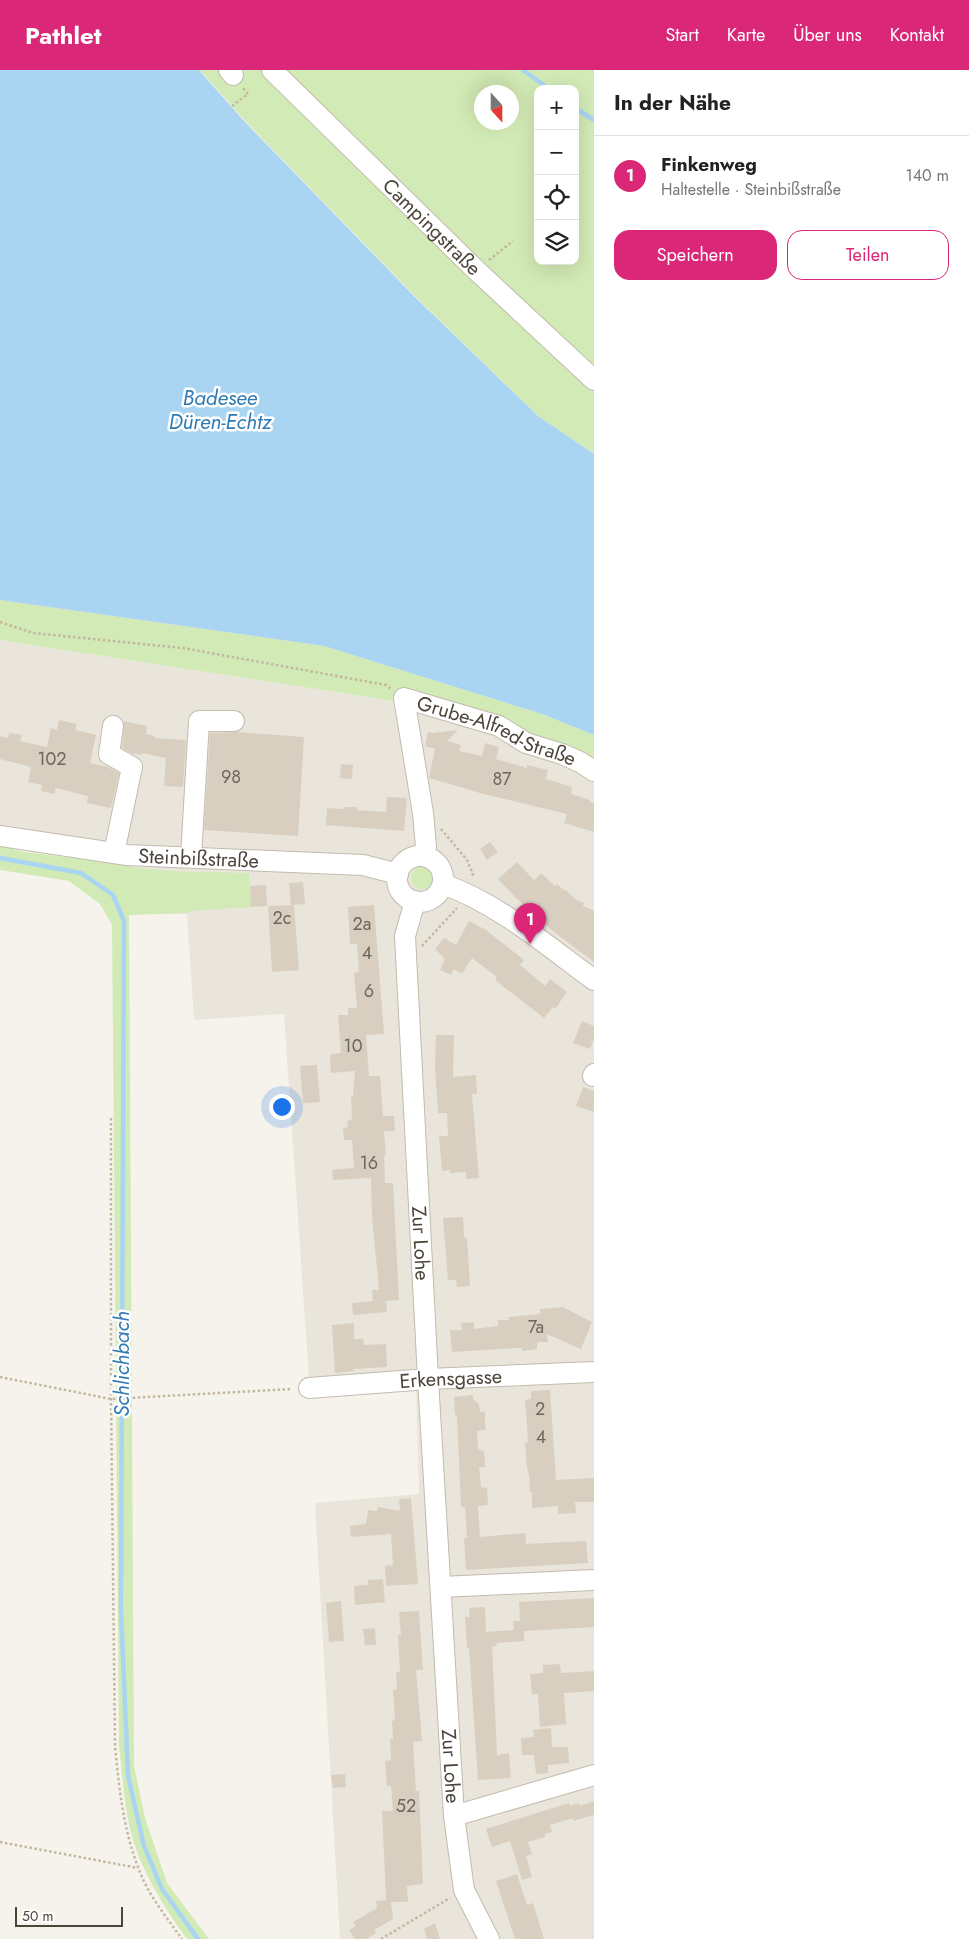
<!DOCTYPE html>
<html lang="de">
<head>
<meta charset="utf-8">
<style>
	body { margin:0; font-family:Jost,sans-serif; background:#f6f6f6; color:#222 }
	.controls { position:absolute; right:15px; top:15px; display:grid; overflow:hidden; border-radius:10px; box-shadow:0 5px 20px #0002 }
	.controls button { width:45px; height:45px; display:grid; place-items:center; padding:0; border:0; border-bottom:1px solid #e0e0e0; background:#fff; color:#222; font:25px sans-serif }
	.compass { position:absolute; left:474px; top:15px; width:45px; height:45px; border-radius:50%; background:#fff; box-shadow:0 5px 20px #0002; rotate:159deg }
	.scale { position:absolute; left:15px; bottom:12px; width:108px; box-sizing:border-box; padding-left:5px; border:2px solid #4b4439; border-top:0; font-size:14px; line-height:18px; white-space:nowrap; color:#4b4439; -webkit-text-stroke:4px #fff; paint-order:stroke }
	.you { position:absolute; left:281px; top:1036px; width:18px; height:18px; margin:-12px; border:4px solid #fff; border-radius:50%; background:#1a73e8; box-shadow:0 0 0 8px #1a73e833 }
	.badge { display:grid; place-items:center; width:32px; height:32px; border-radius:50%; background:#db2777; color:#fff; font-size:16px; font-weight:700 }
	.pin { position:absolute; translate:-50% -41px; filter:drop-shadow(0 1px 2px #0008) }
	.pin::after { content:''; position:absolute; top:26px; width:18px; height:15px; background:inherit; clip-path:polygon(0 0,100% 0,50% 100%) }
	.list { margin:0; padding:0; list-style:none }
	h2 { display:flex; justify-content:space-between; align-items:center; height:65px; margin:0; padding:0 20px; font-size:21px }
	h2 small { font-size:16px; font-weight:400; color:#767676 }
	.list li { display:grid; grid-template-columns:32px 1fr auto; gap:15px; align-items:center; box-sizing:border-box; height:80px; padding:0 20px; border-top:1px solid #e0e0e0 }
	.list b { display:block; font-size:19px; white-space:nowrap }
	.list p { margin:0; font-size:16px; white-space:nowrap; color:#767676 }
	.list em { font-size:16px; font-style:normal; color:#767676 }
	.actions { display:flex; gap:10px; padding:15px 20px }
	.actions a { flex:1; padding:11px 0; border:1px solid #db2777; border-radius:15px; text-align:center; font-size:18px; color:#db2777 }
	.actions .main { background:#db2777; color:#fff }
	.icon { flex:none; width:28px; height:28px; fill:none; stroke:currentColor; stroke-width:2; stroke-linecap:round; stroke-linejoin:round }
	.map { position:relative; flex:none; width:594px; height:1869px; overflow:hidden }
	header { display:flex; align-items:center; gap:30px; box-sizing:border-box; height:70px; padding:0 25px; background:#db2777; color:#fff }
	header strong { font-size:24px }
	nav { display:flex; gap:28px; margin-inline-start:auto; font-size:18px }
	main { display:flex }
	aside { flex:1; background:#fff }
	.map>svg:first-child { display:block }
	.residential { fill:#eae5da }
	.green { fill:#d2eab5; fill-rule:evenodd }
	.water { fill:#a9d4f2 }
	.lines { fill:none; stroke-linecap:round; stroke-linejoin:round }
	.stream { stroke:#a9d4f2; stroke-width:4.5 }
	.building { fill:#d8cfc1 }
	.minor-casing { stroke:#c2bbae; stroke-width:22 }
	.path { stroke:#c4b79f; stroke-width:2.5; stroke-dasharray:2.5 2.5; stroke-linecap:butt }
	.minor { stroke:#fff; stroke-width:20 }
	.labels { text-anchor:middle; stroke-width:5; stroke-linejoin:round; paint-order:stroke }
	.number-label { font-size:18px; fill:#6e675b }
	.street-label { font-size:20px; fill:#4b4439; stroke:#fff }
	.water-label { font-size:21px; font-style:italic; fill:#2e7ab2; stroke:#fff }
</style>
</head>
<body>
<header>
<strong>Pathlet</strong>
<nav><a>Start</a><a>Karte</a><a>Über uns</a><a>Kontakt</a></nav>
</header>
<main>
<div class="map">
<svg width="594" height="1869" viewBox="0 0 594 1869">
	<rect width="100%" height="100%" fill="#f6f3ec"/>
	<path class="residential" d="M0,570L400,632L497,659L594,704V1869H340L315,1433L419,1424L416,1317L310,1323L284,944L194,950L187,844H129V795L0,759Z"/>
	<path class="green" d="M200,0H264L594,319V384L538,346L415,226L245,51Z
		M282,0H594V301ZM538,19H575V191H538ZM482,22H512V52H482Z
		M0,530L324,576L542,644L594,665V695L400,632L0,570Z
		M0,776L25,782L129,795V797L168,801L249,803L251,837L189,841L187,843L129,845L134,1696L145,1748L167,1813L209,1869H187C163,1836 140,1799 130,1759C124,1731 122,1703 119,1675L112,855L100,834L69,811L0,800Z
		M411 808a11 11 0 1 1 22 0a11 11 0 1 1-22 0Z"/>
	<path class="water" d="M0,0H199L244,51L414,226L538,346L594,384V665L542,644L324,576L0,530Z"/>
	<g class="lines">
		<path class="stream" d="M523,0L549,19
			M575,38L594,50
			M0,788L81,803L113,825L124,851L121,1540L128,1706L144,1776L162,1819L198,1869"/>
	</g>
	<path class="building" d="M59,650L77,654L75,660L96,665L90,693L108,697L119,703L111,738L87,733L88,726L56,718L54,724L41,721L42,715L28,712L31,697L0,689V666L8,668L9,663L22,665L20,671L47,677L51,658L57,660Z
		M124,651L147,656L146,664L155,666V668L186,670L183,717L164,716L166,688L142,683L141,685L134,683V685L122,678Z
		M458,660L447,671L461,675L459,681L482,686L485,673L499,677L496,689L527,698V695L548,700L546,709L572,717L571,724L590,730V732L594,733V762L564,753L567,744L480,723L429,708L435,679L425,676L428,662L433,663Z
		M237,662L304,667L298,766L204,760L210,663Z
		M341,694L353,695L352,709L340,708Z
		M387,727L407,728L404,761L326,755L327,738L345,739V737H357V740L386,742Z
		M490,772L498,782L487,790L480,779Z
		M517,792L534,810L541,803L555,816L557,814L565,821V819L576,830L584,833L583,836L594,841V892L554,862L516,828L498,809Z
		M303,812L305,834L291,835L289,813Z
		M266,815L267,836L251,837L250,816Z
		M294,835L299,900L272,902L268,836Z
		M374,835L384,964L366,965L369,1006H380L383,1046H394L395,1061H384L386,1085L384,1086L385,1113H393L399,1230L386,1231L387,1242L353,1245L352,1233L373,1231L372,1220H379L372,1147L371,1108L333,1110L332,1100L354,1098L352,1070H344L343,1058L348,1057L347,1051L352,1049L351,1026H353L355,1001L331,1003L330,991L331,984L341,983L338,945H348V938H357L354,903L359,902L357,874H350L348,837Z
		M469,851L486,860L524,890L520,895L545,916L550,909L567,922L555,939L553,937L544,948L495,910L497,907L472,888L462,904L454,899L451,905L440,900L445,889L435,879L444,868L456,875Z
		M582,951L594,956V969L590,979L573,973Z
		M436,965H454L453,1007L476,1005L477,1024H472L479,1108L466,1109V1102L450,1103V1100L442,1101L439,1066H448L447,1043H438L435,996Z
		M317,995L320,1032L303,1033L300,996Z
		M583,1017L594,1021V1042L576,1036Z
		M463,1147L464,1168L467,1167L470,1216L457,1217L456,1210H448L443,1148Z
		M563,1237L592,1252L581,1279L547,1264L548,1272H537V1279L522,1281V1278H516L452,1282L450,1260H462L461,1253L474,1252V1259L498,1256V1250H509L508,1247L540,1244V1239Z
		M354,1253V1269H363L364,1275L386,1274L387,1297L353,1299L354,1301L335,1303L332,1255Z
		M550,1320L556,1410L594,1408V1432H575L576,1443L558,1444V1436L532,1438V1422H530L529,1405L527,1398L525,1373L528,1372L527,1355L525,1330L531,1329V1321Z
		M473,1325V1329L479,1334L480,1342H485V1354L486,1360L477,1361L478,1379L484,1381L485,1397H479L481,1417L487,1418L488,1435L478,1436L480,1467L525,1463L526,1474L586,1471L588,1493L466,1500L464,1468H467L465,1437H461L457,1345H455L454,1327Z
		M411,1428L418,1514L386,1516L385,1496L393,1495L391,1464L351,1467L350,1456L366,1454L368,1440L377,1441L378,1437L400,1441L399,1429Z
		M383,1509L385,1532L355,1535L354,1516L368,1515V1510Z
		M594,1528V1557L524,1561V1571L496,1573L497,1576H492L497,1685L509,1683L511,1708L478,1710L469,1578H467L465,1547H470L469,1538L485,1537L486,1562L514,1560L513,1551H520L519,1532Z
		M341,1531L344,1571L329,1572L326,1533Z
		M419,1541L423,1600H416L422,1671L413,1672L416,1721H419L423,1814L407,1816L408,1832H391L393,1849L374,1860L376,1863L366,1869H355L349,1860L356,1856L353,1852L377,1838L376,1831L386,1830L382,1741H393L391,1716H387L385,1691L391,1690L390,1669H393L392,1652L395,1648L393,1620L397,1619L396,1602H400L398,1565H401L399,1542Z
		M375,1558L376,1575H365L363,1559Z
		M560,1594L561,1603L594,1601V1621L564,1623L566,1654L540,1657L538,1624H532L530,1604L543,1603V1595Z
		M551,1658L552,1677H568L569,1693L548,1695V1703L536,1704L534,1685H522L521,1668L534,1667L533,1660Z
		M345,1704L346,1717L333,1718L331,1705Z
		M594,1731V1745L573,1751V1748L550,1755L552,1762L545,1764V1767L528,1772L532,1784L526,1786L532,1807L522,1810L510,1771L492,1777L486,1759L569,1733L570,1736L579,1733L580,1736Z
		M517,1804L527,1835L533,1833L544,1869H515L496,1811Z
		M435,1853L440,1869H427L424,1859Z"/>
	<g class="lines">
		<g class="minor-casing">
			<g id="minor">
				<path d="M229,0L233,5"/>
				<path id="s1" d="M272,0L476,200L594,310"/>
				<path d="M113,656L109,684L132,697L114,783"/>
				<path id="s2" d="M0,766L127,785L363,795L398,804"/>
				<path id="s3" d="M422,786L426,777L423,743L404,628L499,656L526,673L562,684L580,692L594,701"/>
				<circle cx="420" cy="809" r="23"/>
				<path d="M191,787L199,651H234"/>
				<path d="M443,814C499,834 546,875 594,910"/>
				<path id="s4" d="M415,831L405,866L428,1309L454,1746L464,1820L489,1869"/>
				<path d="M593,1006L594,1004"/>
				<path id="s5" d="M309,1318L428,1309L594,1302"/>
				<path d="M441,1517L594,1510"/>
				<path d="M454,1746L594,1705"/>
			</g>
		</g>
		<path class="path" d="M232,36L248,24L243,18
			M489,190L513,171
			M0,552L33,563L183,578L386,615L391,619
			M441,759L467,790L473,804L471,807
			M422,876L457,838
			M111,1048V1329L115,1676C119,1717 123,1758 138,1797C147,1823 166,1847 182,1869
			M0,1307L111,1329L292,1319
			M0,1772L138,1798
			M381,1869L450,1828"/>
		<use href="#minor" class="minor"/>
	</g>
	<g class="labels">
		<g class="number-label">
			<text x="52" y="695">102</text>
			<text x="231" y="713">98</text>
			<text x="502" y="715">87</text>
			<text x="282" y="854">2c</text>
			<text x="362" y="860">2a</text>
			<text x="367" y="889">4</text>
			<text x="369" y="927">6</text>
			<text x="353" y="982">10</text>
			<text x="369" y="1099">16</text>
			<text x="536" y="1263">7a</text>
			<text x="540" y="1345">2</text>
			<text x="541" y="1373">4</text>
			<text x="406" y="1742">52</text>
		</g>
		<g class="street-label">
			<text dy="7" stroke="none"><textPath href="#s1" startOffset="224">Campingstraße</textPath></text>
			<text dy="7" stroke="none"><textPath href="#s3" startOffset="259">Grube-Alfred-Straße</textPath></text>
			<text dy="7" stroke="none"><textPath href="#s2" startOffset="200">Steinbißstraße</textPath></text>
			<text dy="7" stroke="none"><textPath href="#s4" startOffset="344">Zur Lohe</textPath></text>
			<text dy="7" stroke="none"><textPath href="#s5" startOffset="142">Erkensgasse</textPath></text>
			<text dy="7" stroke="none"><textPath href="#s4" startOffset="868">Zur Lohe</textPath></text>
		</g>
		<g class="water-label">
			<text x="220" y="335">Badesee<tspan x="220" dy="24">Düren-Echtz</tspan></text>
			<text transform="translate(122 1294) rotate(-90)" y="7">Schlichbach</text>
		</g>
	</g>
</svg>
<div class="controls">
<button>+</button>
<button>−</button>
<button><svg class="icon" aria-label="locate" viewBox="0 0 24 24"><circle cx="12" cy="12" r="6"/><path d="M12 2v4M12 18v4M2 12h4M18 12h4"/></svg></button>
<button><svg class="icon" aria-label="layers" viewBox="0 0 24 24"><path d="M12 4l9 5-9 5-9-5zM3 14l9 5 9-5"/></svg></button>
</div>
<svg class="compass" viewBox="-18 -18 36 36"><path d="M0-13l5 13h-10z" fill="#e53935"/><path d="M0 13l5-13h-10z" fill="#767676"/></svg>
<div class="scale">50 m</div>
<div class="you"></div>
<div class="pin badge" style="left:530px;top:874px">1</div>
</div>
<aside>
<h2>In der Nähe<small></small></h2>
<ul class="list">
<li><span class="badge">1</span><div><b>Finkenweg</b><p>Haltestelle · Steinbißstraße</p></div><em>140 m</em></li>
</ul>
<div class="actions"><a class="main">Speichern</a><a>Teilen</a></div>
</aside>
</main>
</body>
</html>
